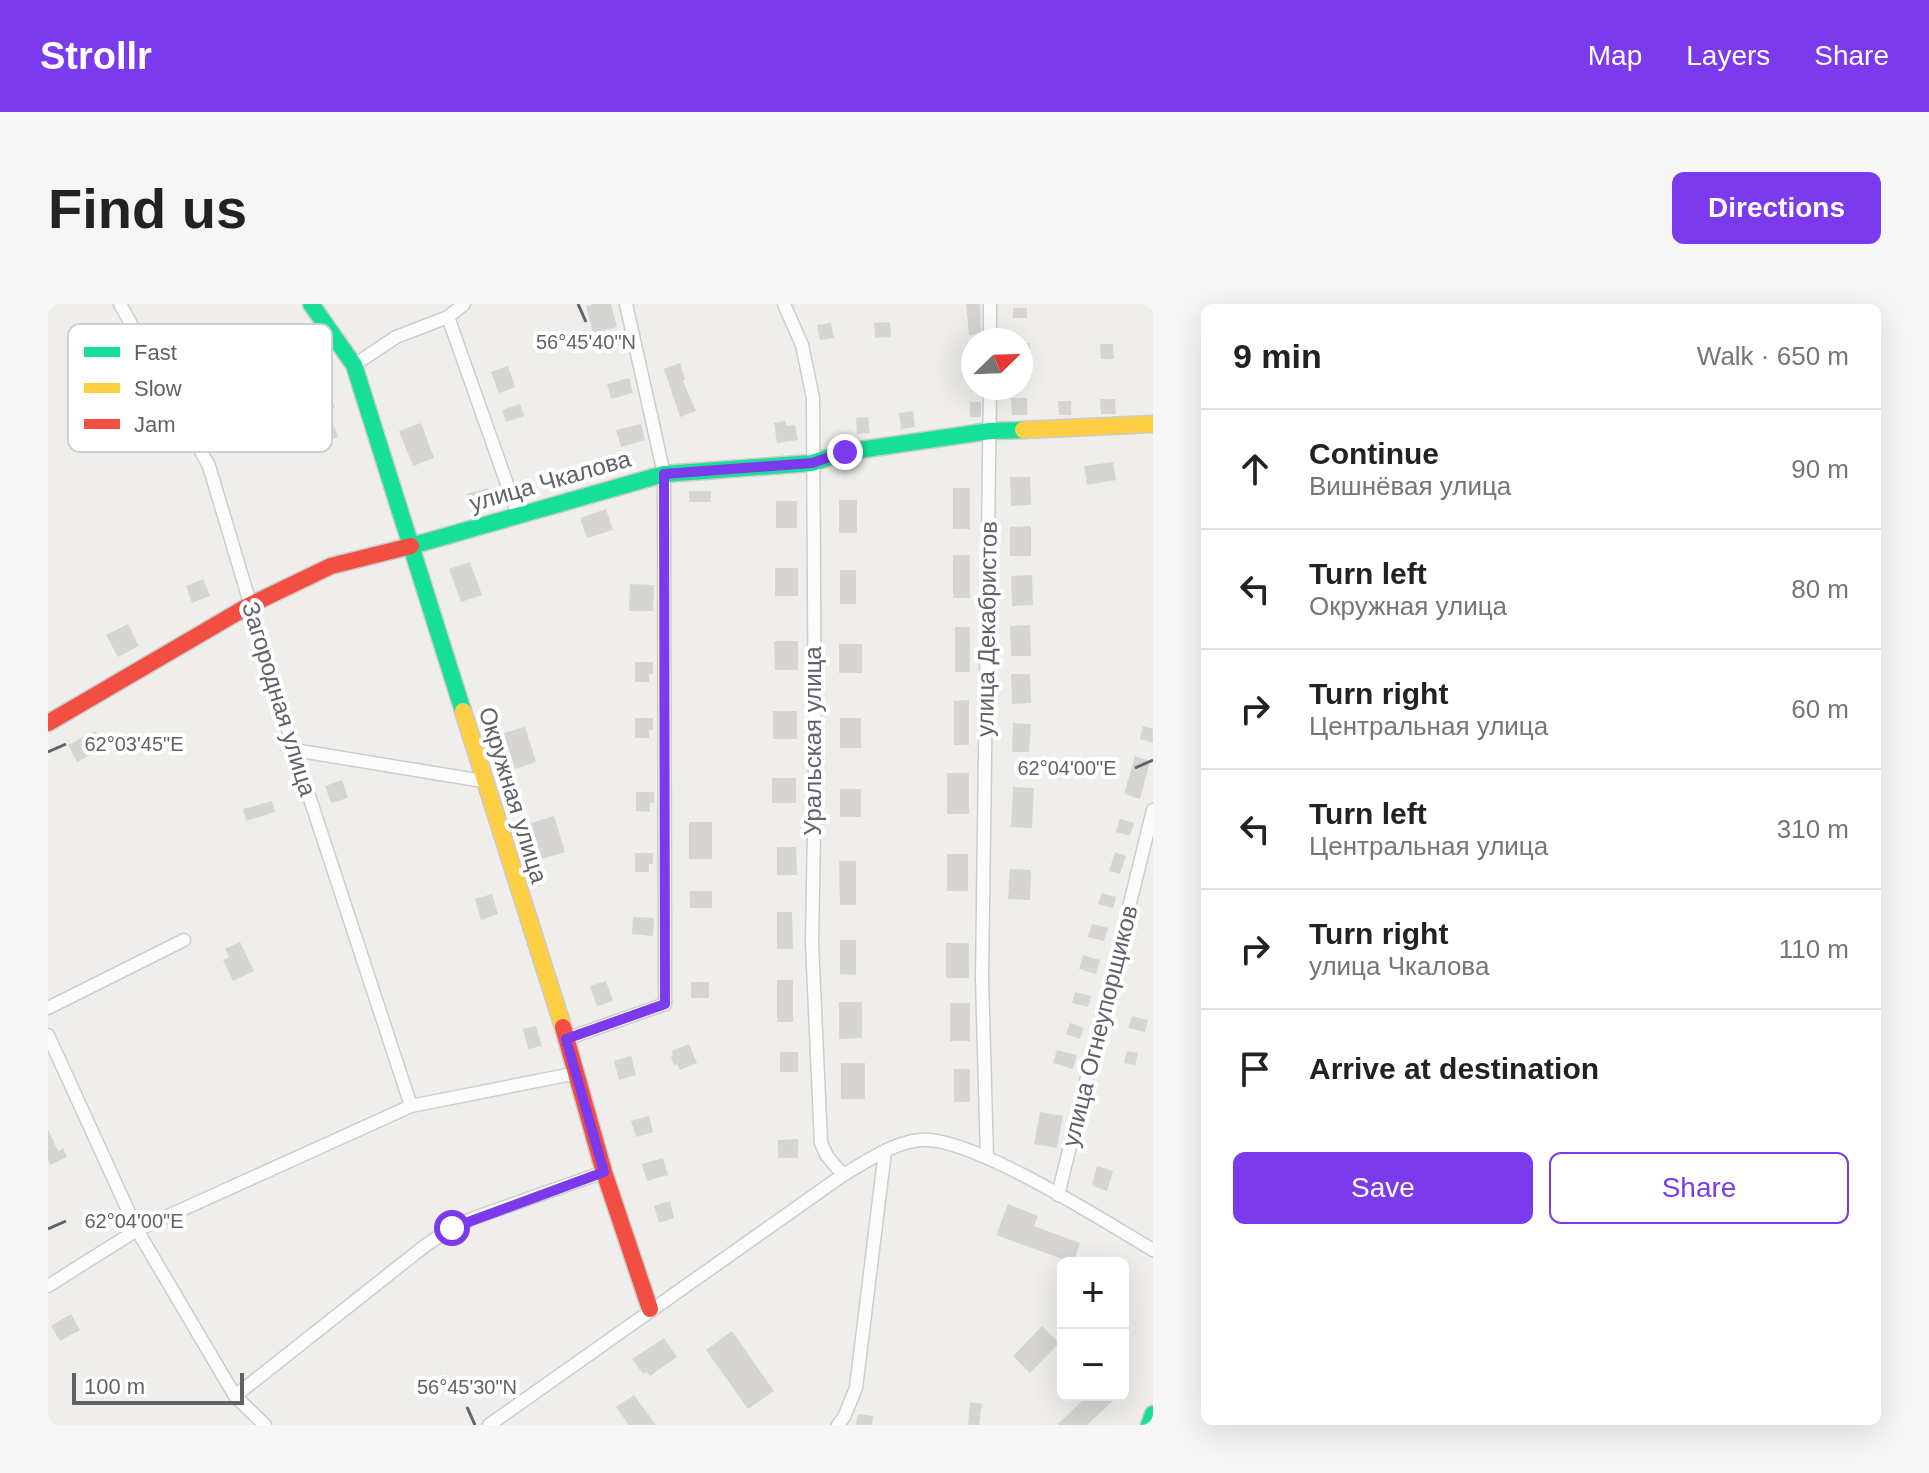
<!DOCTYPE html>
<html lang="en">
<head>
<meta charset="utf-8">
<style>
	body { margin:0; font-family:Helvetica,sans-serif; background:#f6f6f6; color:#222 }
	.controls { position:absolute; right:24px; bottom:24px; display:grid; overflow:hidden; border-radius:12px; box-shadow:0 8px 32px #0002 }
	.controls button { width:72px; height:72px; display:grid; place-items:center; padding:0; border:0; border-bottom:2px solid #e0e0e0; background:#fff; color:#222; font:40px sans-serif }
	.compass { position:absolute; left:913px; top:24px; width:72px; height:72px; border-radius:50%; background:#fff; box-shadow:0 8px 32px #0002; rotate:67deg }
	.scale { position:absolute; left:24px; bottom:20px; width:172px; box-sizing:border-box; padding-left:8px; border:4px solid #5f6368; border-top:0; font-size:22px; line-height:28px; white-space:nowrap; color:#5f6368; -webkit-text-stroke:6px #fff; paint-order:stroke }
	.stop { position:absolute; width:24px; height:24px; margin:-18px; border:6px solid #7c3aed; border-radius:50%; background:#fff }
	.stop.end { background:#7c3aed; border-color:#fff; box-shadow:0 2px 8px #0008 }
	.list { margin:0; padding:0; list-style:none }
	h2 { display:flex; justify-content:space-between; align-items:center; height:104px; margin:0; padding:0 32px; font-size:34px }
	h2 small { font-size:26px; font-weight:400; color:#767676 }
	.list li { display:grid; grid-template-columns:52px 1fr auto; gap:24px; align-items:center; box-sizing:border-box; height:120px; padding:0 32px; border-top:2px solid #e0e0e0 }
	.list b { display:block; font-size:30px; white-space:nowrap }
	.list p { margin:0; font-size:26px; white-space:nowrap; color:#767676 }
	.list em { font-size:26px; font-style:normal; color:#767676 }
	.actions { display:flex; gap:16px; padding:24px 32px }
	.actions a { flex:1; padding:18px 0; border:2px solid #7c3aed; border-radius:12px; text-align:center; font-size:28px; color:#7c3aed }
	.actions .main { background:#7c3aed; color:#fff }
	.icon { flex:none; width:44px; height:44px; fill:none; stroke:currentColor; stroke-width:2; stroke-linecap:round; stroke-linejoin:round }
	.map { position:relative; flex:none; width:1105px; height:1121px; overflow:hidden; border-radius:12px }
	header { display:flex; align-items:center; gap:48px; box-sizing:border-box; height:112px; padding:0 40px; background:#7c3aed; color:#fff }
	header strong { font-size:38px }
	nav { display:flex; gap:44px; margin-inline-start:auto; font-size:28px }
	.intro { display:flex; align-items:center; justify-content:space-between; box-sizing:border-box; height:192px; padding:0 48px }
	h1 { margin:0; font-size:56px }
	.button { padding:20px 36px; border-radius:12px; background:#7c3aed; color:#fff; font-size:28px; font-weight:700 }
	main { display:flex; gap:48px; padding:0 48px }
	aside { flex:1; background:#fff; border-radius:12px; box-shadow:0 8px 32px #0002 }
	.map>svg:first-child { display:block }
	.building { fill:#d6d5d3 }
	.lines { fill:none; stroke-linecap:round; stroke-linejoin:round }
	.street-casing { stroke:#cbcccc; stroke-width:15 }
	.fast-casing { stroke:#cacacb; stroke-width:19 }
	.slow-casing { stroke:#cacacb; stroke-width:19 }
	.jam-casing { stroke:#cacacb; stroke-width:19 }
	.street { stroke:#fdfcfc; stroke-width:12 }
	.fast { stroke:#16e098; stroke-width:16 }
	.slow { stroke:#ffcf43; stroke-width:16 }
	.jam { stroke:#f24e42; stroke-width:16 }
	.route { stroke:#7c3aed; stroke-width:10 }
	.ticks { fill:none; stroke:#5f6368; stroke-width:3 }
	.labels { text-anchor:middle; stroke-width:8; stroke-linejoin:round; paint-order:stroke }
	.street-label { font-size:24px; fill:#5f6368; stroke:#fff }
	.key { fill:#fff; stroke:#cfd0d2; stroke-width:2 }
	.key-label { font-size:22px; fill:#5f6368 }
	.ticks-label { font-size:20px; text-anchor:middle; fill:#5f6368; stroke:#fff; stroke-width:8; stroke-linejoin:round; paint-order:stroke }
</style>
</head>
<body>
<header>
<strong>Strollr</strong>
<nav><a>Map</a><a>Layers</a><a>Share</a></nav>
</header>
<div class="intro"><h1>Find us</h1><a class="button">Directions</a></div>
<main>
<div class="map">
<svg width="1105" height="1121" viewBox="0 0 1105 1121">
	<rect width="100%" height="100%" fill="#efeeea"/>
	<path class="building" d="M546,0H563L569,23L545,29L538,2Z
		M918,0H932L933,30L921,31Z
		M965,4H979V14H965Z
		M842,18L843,33L827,34L826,19Z
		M783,19L786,34L772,36L769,21Z
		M973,39H982V58H973Z
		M1052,40H1065L1066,55H1053Z
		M632,59L637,76L635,77L648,107L632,113L616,65Z
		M460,62L467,83L451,89L443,68Z
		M581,74L585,89L563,95L559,80Z
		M283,92L287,103L280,106L290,133L268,141L260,121L268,118L262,99Z
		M963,94H979V111H964Z
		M1052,95H1067L1068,110H1053Z
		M1010,97H1023V111H1011Z
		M922,98H933V113H922Z
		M472,100L476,112L458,118L454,106Z
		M865,107L867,123L853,125L851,109Z
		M820,113L822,129L809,130L808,114Z
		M737,117L738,122L747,121L750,136L729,139L726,119Z
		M373,119L386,154L365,162L351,127Z
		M593,120L597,136L573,143L568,126Z
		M1065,158L1068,176L1039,181L1036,162Z
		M962,173H982L983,201L963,202Z
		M440,184L446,204L425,211L419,190Z
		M905,184H922V225H905Z
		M641,187H663V198H641Z
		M791,196H809V229H791Z
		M728,197H749V224H728Z
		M558,205L565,226L539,234L532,214Z
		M983,222V252H962V223Z
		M905,251H922V294H905Z
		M422,258L434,291L413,298L401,265Z
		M727,264H750V292H727Z
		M792,266H808V300H792Z
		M984,271L985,301L964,302L963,272Z
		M155,275L162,292L144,299L138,282Z
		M582,280L606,281L605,307H581Z
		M80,320L91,342L70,353L58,331Z
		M982,321L983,352H963L962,322Z
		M907,323H922V368H907Z
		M726,337H750V366H727Z
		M791,340H814V369H791Z
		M587,358H605V370H601V378H587Z
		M963,370H982L983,399L964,400Z
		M921,396V441H906V397Z
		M725,407H749V435H725Z
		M587,414H605V426H601V434H587Z
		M792,414H813V444H792Z
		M965,419L983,420L981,448H964Z
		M1095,422L1105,425V439L1092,435Z
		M477,423L488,458L467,465L456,429Z
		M47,427L56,444L29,458L20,441Z
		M1087,452L1102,457L1092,495L1076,490Z
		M899,469H921V510H899Z
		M724,474H748V499H724Z
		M294,476L300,494L283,499L277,482Z
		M965,483L986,484L984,524L963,523Z
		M792,485H813V513H792Z
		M588,488H606V499H602V508L588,507Z
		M224,497L227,508L198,517L195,505Z
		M506,512L517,548L494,555L483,519Z
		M1072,515L1086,519L1082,532L1068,528Z
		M641,518H664V555H641Z
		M729,543H748L749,571H729Z
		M1067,548L1078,552L1072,570L1061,567Z
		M587,549H605V560H601V568H587Z
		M899,550H920V587H899Z
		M791,557H808V601H792Z
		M962,565L983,566L982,596L960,595Z
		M642,587H664V604H642Z
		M1054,589L1068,593L1065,604L1050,600Z
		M444,590L450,610L433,616L427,595Z
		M729,608H744L745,645H729Z
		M585,613L606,614L605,632L584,630Z
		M1044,620L1060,624L1056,637L1040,633Z
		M792,636H808V671L792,670Z
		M192,638L206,667L185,677L175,656L181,653L177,645Z
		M898,639H921V674H898Z
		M1035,651L1052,656L1048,670L1031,665Z
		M729,676H745V718H729Z
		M558,677L565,697L549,702L542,682Z
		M643,678H661V694H643Z
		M1027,688L1043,692L1040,703L1024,699Z
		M791,698H814V734L791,735Z
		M902,699H922V737H902Z
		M1084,712L1100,716L1097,728L1080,724Z
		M1022,719L1036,724L1032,735L1018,730Z
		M488,722L494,742L480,745L475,725Z
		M641,740L649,759L632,766L629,760L626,762L623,753L625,751L624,747Z
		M1009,746L1029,751L1025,765L1005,759Z
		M1079,747L1090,749L1087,761L1076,759Z
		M732,748H750V768H732Z
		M583,752L588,771L571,776L566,757Z
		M793,759H817V795H793Z
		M906,765H922V798H906Z
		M992,808L1015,812L1009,844L986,840Z
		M601,812L605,828L588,833L583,817Z
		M0,825L10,847L15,844L19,853L2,861L0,855Z
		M750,835V854H730V836Z
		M615,854L620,871L599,877L594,860Z
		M1049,862L1065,867L1059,887L1044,882Z
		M622,897L626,914L611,919L606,902Z
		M960,900L990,912L986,922L1032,939L1025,959L948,931Z
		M23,1010L32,1026L12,1037L3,1022Z
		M994,1022L1011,1039L982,1069L965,1052Z
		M684,1027L726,1087L700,1105L658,1046Z
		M616,1034L629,1053L602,1072L599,1068L595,1070L584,1055Z
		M586,1091L608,1121H581L568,1103Z
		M1040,1091H1071L1039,1121H1009Z
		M922,1098L934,1100L931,1121H920Z
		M810,1110L825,1112L824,1121H808Z"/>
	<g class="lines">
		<g class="street-casing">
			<path id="street" d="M72,0L161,162L246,446L363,802
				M736,0L754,41L765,94L767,472L764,639L773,839L779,852L795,871
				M400,13L470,211
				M942,36V0
				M306,61L348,33L400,13L416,0
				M246,446L435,477
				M0,704L136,636
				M0,731L89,926L187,1092L217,1121
				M518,735L617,700L616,170L578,0
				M939,854L934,674L942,84
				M1010,891L1105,506
				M0,982L89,926L363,802L529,769
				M187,1092L378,941L404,924L426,914L556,868
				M441,1121L795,871C818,858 845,838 873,836C923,832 1058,918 1105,946
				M790,1121L796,1113L808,1084L837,847"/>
		</g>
		<g class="fast-casing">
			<path id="fast" d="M263,0L306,61L415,407
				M363,242L616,170L764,159L797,148L942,127L975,126
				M1101,1121L1105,1110"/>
		</g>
		<g class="slow-casing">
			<path id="slow" d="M975,126L1105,120
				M415,407L515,723"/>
		</g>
		<g class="jam-casing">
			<path id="jam" d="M0,419L202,301L283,262L363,242
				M515,723L556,868L602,1005"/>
		</g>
		<use href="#street" class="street"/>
		<use href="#fast" class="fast"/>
		<use href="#slow" class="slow"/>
		<use href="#jam" class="jam"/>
	</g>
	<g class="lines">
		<path class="route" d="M404,924L556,868L518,735L617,700L616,170L764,159L797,148"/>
	</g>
	<path class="ticks" d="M530,0L538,18M0,448L18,440M1087,464L1105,456M0,925L18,917M419,1103L427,1121"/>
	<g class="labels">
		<g class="street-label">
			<text transform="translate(502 177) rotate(-16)" y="8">улица Чкалова</text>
			<text transform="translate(939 325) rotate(-89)" y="8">улица Декабристов</text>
			<text transform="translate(231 395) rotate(73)" y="8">Загородная улица</text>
			<text transform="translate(765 437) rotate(-90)" y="8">Уральская улица</text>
			<text transform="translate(465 491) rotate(73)" y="8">Окружная улица</text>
			<text transform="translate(1052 722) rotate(-76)" y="8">улица Огнеупорщиков</text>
		</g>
	</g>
	<rect x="20" y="20" width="264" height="128" rx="12" class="key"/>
	<rect x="36" y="43" width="36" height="10" fill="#16e098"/>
	<rect x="36" y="79" width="36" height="10" fill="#ffcf43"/>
	<rect x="36" y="115" width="36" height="10" fill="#f24e42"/>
	<g class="key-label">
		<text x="86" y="56">Fast</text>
		<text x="86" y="92">Slow</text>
		<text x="86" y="128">Jam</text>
	</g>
	<g class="ticks-label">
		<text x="538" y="45">56°45'40"N</text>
		<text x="86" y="447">62°03'45"E</text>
		<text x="1019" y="471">62°04'00"E</text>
		<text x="86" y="924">62°04'00"E</text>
		<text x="419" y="1090">56°45'30"N</text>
	</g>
</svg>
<div class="controls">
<button>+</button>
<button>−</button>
</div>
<svg class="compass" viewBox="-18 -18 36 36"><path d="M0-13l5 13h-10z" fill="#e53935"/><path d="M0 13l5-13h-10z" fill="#767676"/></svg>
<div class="scale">100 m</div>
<div class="stop" style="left:404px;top:924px"></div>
<div class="stop end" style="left:797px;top:148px"></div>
</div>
<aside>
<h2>9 min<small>Walk · 650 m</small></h2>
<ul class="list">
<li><svg class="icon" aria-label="ahead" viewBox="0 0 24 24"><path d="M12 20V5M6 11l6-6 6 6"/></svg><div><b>Continue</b><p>Вишнёвая улица</p></div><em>90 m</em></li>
<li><svg class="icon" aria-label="left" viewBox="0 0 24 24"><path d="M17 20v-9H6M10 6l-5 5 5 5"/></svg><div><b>Turn left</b><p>Окружная улица</p></div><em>80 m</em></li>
<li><svg class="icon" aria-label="right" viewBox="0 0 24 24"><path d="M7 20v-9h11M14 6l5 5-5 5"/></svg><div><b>Turn right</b><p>Центральная улица</p></div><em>60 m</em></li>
<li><svg class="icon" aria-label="left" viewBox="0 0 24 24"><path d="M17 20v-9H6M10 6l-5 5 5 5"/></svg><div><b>Turn left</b><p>Центральная улица</p></div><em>310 m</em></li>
<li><svg class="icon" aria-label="right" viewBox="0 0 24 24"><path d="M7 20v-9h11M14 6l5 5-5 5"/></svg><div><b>Turn right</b><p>улица Чкалова</p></div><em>110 m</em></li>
<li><svg class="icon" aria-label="arrive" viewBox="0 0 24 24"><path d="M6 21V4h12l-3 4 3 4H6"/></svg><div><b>Arrive at destination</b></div></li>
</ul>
<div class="actions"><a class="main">Save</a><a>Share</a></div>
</aside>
</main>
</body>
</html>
